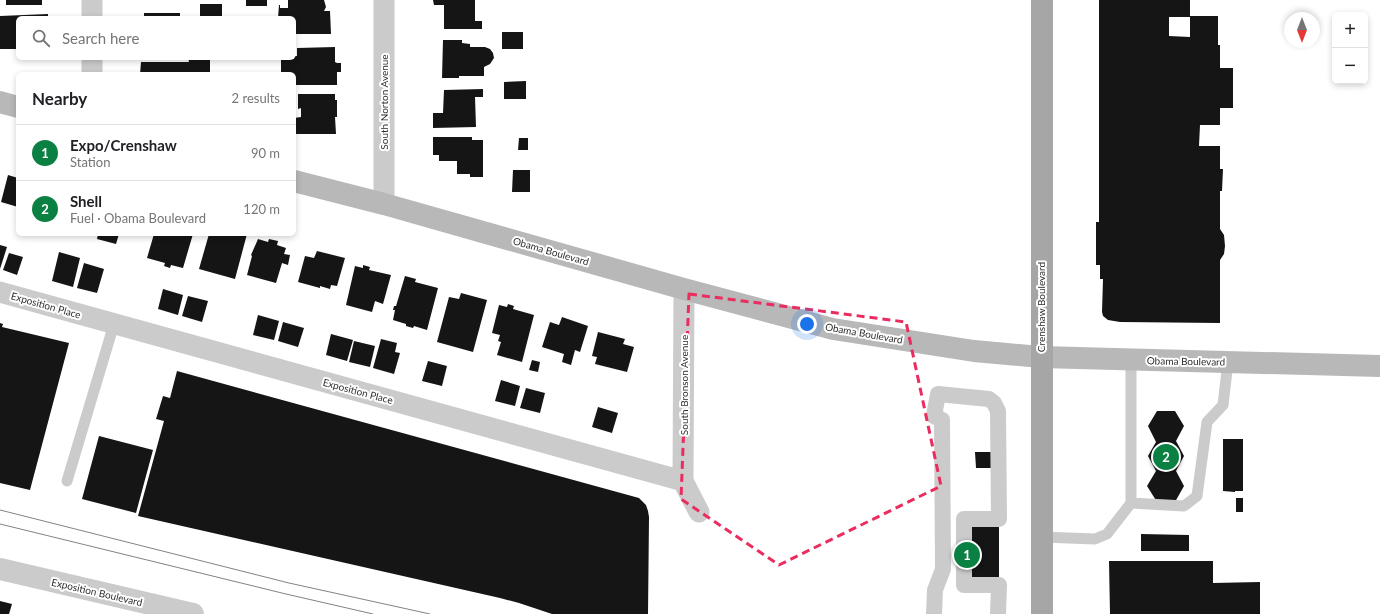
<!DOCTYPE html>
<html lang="en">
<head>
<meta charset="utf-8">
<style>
	body { margin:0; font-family:Lato,sans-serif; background:#f2f2f2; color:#202124 }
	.controls { position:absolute; right:12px; top:12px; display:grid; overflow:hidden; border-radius:6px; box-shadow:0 2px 6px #0003 }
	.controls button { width:36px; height:36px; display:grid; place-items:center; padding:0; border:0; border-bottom:1px solid #e0e0e0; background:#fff; color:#202124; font:20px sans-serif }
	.compass { position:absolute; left:1284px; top:12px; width:36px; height:36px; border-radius:50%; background:#fff; box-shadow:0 2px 6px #0003; rotate:180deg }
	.you { position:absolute; left:807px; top:324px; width:14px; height:14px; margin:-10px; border:3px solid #fff; border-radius:50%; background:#1a73e8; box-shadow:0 0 0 6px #1a73e833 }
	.badge { display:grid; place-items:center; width:26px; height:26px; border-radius:50%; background:#0b8043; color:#fff; font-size:13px; font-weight:700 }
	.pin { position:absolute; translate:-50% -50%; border:2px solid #fff; box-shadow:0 1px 4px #0006 }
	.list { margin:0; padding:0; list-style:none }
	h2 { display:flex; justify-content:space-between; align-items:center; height:52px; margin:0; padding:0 16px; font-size:17px }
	h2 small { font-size:13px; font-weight:400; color:#757577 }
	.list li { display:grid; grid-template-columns:26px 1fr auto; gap:12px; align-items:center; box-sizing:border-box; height:56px; padding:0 16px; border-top:1px solid #e0e0e0 }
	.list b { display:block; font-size:15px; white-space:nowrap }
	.list p { margin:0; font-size:13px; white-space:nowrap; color:#757577 }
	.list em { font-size:13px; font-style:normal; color:#757577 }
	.icon { flex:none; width:22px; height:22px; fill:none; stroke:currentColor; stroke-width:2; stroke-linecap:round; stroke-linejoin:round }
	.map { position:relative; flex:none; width:1380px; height:614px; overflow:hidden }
	.search { position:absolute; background:#fff; box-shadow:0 2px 6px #0003; left:16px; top:16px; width:280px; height:44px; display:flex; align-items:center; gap:10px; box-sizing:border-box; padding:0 14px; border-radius:6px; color:#757577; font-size:15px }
	.panel { position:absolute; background:#fff; box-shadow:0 2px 6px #0003; left:16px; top:72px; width:280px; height:164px; border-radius:6px }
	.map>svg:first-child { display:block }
	.building { fill:#151515; fill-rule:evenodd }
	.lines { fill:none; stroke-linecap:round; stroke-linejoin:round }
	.service { stroke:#cbcbcb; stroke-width:11 }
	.pedestrian { stroke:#cbcbcb; stroke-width:16 }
	.minor { stroke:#cbcbcb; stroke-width:21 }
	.tertiary { stroke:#cbcbcb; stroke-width:22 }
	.secondary { stroke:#b8b8b8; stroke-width:22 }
	.primary { stroke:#a6a6a6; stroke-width:22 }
	.tram { stroke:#838383; stroke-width:1 }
	.marked { fill:none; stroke:#ea2c5f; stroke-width:3; stroke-dasharray:8 5; stroke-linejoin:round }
	.labels { text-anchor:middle; stroke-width:4; stroke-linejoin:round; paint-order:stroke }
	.street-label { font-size:10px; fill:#2e2e2e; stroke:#fff }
</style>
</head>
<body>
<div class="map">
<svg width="1380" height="614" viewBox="0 0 1380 614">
	<rect width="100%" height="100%" fill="#fff"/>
	<path class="building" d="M6,0H42V5H6Z
		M246,0H267V6H246Z
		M288,0H324L326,7L324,11H330L331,34H294V18H278L279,5H280V8H288Z
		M433,0H475V21H482V29H444V5H434Z
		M1099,0H1190V16H1218V45H1220V68H1233V108H1220V125H1200L1199,146H1220V169H1223L1222,191H1220V229L1224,235L1225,246L1224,254L1220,260V323L1120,322L1108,320L1103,316L1102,312L1103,279H1100V265H1096V222H1099ZM1169,17H1190V37L1169,36Z
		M200,4H222V18H200Z
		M144,13H180V18H142L144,16Z
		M48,14V18H18V49H0V16Z
		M502,32H523V49H502Z
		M443,40H462V43L470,44V47H485L490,49L493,53L494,58L490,64L484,67V76H459V78H442Z
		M335,47V62L337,63H341V72H337V85H294V74H281V58H294V56H297V48Z
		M188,58H210V74H140L141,62H189Z
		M526,81V99H504V82Z
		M483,89V97H475L476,127L433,128V113H443L444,90Z
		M298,94H335V100H337V117H335L336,134H294V118L301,117V108L298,109Z
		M433,137H472V140H483V177H470V174H457V161H439V155H433Z
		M519,138H528V150H518Z
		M513,170H530V192H512Z
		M8,175L18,178V207L1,202Z
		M98,234H119L116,244L97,239Z
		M154,234H193L183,268L171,265L170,268L164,266L165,263L147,258Z
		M209,234H247L235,279L199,269Z
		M258,239L268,242L269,239L278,241L277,245L286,248L284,254L290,255L288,265L282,263L276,283L247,275L252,256L251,255Z
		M0,245L7,247L0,269Z
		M317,251L345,258L337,286L331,285L330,289L320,286V288L298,282L305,256L314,258Z
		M59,252L80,258L73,287L52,281Z
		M9,253L23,257L17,275L3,270Z
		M84,263L104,269L97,293L77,288Z
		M363,265L370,267L369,270L391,275L383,304L375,301L372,312L346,305L355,266L363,268Z
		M405,276L416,279L415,282L438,288L427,330L414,326L413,328L406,326V324L393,320L395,310H393L394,306H396Z
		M163,289L183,295L178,315L158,309Z
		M461,293L487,300L473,352L437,342L449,297L459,299Z
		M188,296L208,301L202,322L182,316Z
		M508,304L514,306L513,309L534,315L522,362L497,355L501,342L498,341L500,335L492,333L499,305L507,307Z
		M258,315L279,321L274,340L253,335Z
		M562,317L588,326L580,352L575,350L571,365L562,362L564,354L542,347L550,322L559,325Z
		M283,322L304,328L298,347L278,341Z
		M0,323L3,324L2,327L69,343L30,490L0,483Z
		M598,332L625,339L623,344L634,347L627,372L595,364L597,357L592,356Z
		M331,334L353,340L347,361L326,355Z
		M381,339L397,343L395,352L400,353L394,374L373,368Z
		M354,341L375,346L370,367L349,362Z
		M532,360L540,362L538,372L529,370Z
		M428,361L447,366L442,386L422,381Z
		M177,371L639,498L646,505L648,511L649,517L648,614H552L519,603L500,598L138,516L164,421L156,419L163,396L170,398Z
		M501,380L520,386L515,406L495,401Z
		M526,388L545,393L540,413L520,408Z
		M598,407L618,413L612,433L592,427Z
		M1157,411H1175L1184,426L1176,441L1184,456L1176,471L1184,486L1175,502H1157L1147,486L1156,471L1148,456L1156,442L1148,426Z
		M99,436L153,450L136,513L82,499Z
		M1223,439H1243V491H1235V492L1223,491Z
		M975,452H994V468H976Z
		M1236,498H1243V512H1236Z
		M964,519H999V585H964Z
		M1141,534L1189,535V551H1141Z
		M1109,561H1213V583L1260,582V614H1110Z
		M0,601L12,604L9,614H0Z"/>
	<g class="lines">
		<path class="service" d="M67,481L114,324
			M1131,503L1184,506L1197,496L1207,422L1223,405L1228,362
			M1042,537L1095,539L1107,534L1131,503V359"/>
		<path class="pedestrian" d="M934,614L935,590L943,569L942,420L934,416L938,394L989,399L994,403L998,411L999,519H964V585H999L998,614"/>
		<path class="minor" d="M384,0V204
			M92,18V0
			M92,74V58
			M684,289L683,481L699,512
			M0,292L683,481"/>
		<path class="tertiary" d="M0,569L193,614"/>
		<path class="secondary" d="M0,102L18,107
			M294,181L384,204L684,289L833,329L974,351L1041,357L1380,366"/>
		<path class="primary" d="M1042,0V614"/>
		<path class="tram" d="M0,510L289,583L430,614
			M0,524L286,594L373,614"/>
	</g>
	<path class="marked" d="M689,294L906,322L941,486L779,565L681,499Z"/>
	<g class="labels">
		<g class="street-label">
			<text transform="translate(384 102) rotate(-90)" y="4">South Norton Avenue</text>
			<text transform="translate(551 251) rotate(16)" y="4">Obama Boulevard</text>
			<text transform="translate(46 305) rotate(16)" y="4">Exposition Place</text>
			<text transform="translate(1041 307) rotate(-90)" y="4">Crenshaw Boulevard</text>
			<text transform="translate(864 333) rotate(10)" y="4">Obama Boulevard</text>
			<text transform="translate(1186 361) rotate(1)" y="4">Obama Boulevard</text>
			<text transform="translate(684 385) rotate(-90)" y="4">South Bronson Avenue</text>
			<text transform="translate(358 391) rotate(15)" y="4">Exposition Place</text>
			<text transform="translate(97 592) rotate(13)" y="4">Exposition Boulevard</text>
		</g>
	</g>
</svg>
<div class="controls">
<button>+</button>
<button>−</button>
</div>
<svg class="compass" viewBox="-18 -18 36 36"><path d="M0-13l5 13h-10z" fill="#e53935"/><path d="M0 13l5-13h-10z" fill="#757577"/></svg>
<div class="you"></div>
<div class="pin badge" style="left:967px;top:555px">1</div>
<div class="pin badge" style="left:1166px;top:457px">2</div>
<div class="search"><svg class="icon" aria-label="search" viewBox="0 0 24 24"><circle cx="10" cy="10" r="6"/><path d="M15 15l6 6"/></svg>Search here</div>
<section class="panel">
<h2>Nearby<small>2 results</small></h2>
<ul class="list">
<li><span class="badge">1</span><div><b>Expo/Crenshaw</b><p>Station</p></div><em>90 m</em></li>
<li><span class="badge">2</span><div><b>Shell</b><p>Fuel · Obama Boulevard</p></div><em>120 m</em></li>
</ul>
</section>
</div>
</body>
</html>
